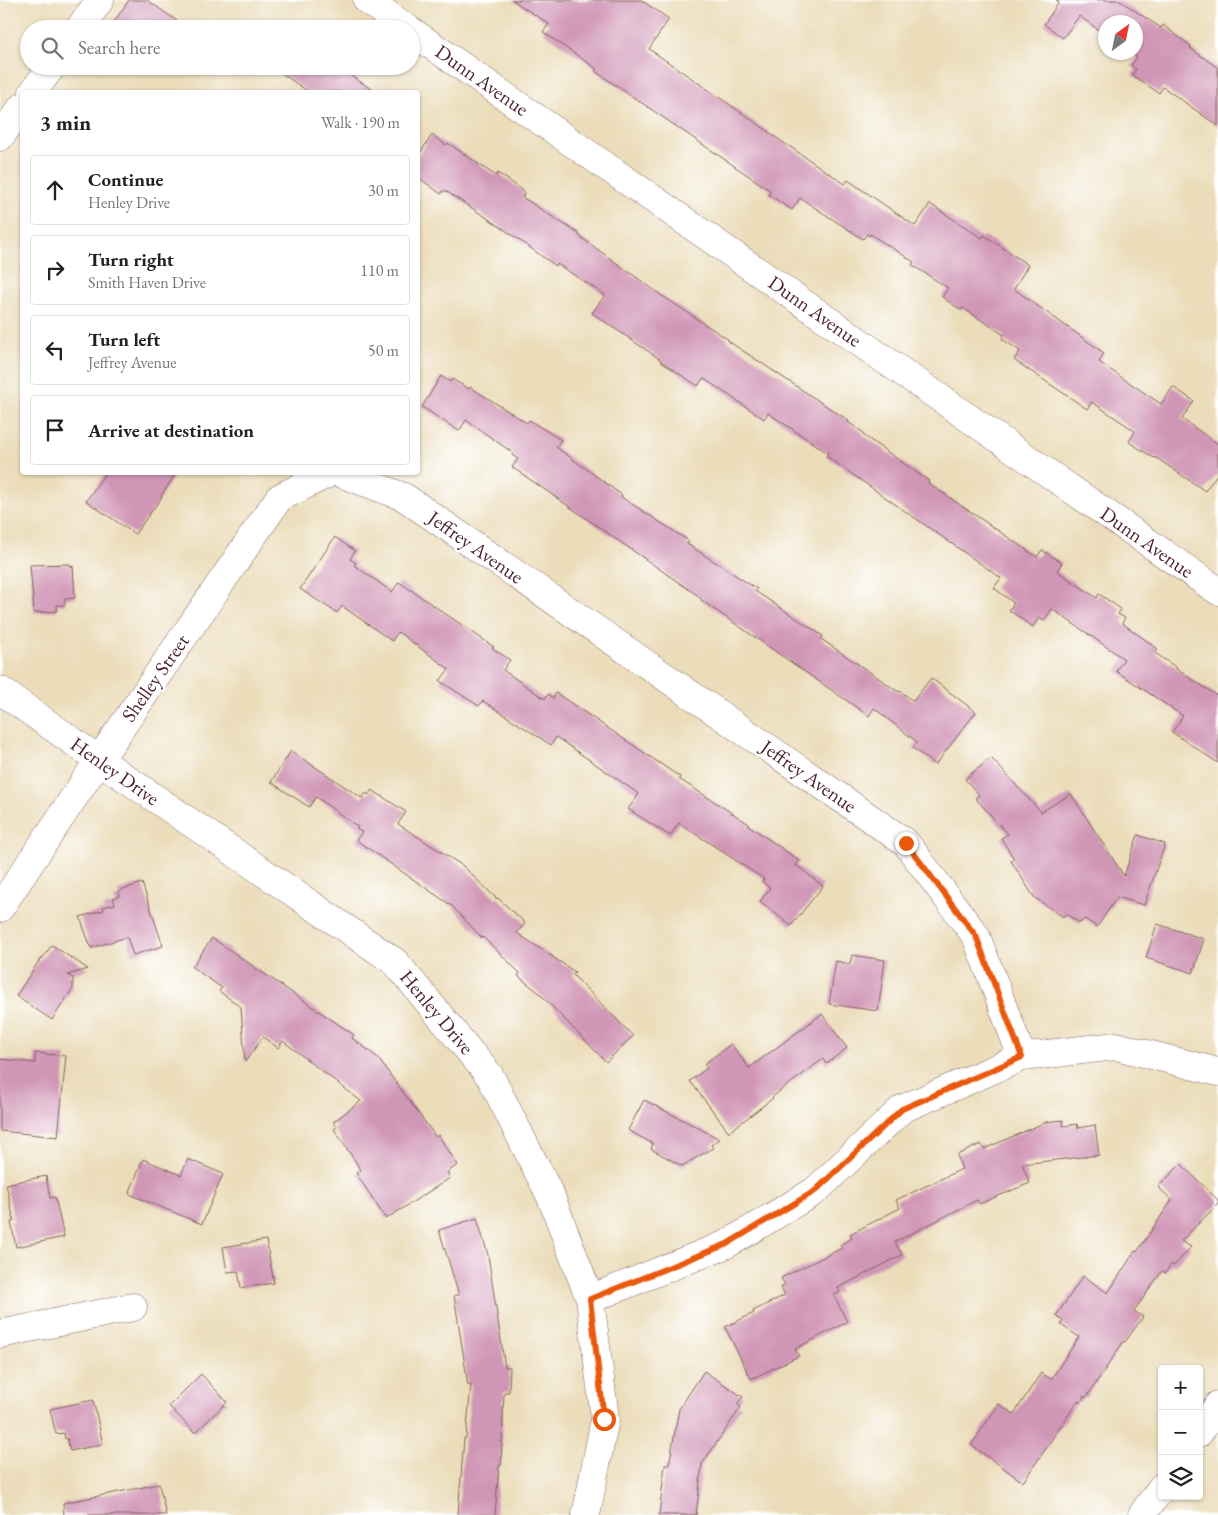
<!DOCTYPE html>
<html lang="en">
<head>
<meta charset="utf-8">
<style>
	body { margin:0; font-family:"EB Garamond",serif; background:#f2f2f2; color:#222 }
	.controls { position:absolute; right:15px; bottom:15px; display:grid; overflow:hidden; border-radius:5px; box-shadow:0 1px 4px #0004 }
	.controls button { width:45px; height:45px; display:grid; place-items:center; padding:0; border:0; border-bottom:1px solid #e0e0e0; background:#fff; color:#222; font:25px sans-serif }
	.compass { position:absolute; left:1098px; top:15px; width:45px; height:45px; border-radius:50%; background:#fff; box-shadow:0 1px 4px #0004; rotate:33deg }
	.stop { position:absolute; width:15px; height:15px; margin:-11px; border:4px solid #ea580c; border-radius:50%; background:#fff }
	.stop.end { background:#ea580c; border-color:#fff; box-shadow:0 1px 5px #0008 }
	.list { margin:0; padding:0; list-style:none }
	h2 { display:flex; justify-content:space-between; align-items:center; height:65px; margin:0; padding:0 20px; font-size:21px }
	h2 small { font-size:16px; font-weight:400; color:#767676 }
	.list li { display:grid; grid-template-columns:32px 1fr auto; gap:15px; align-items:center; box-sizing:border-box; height:70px; margin:0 10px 10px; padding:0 10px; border:1px solid #e0e0e0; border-radius:5px }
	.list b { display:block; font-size:19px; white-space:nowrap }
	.list p { margin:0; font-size:16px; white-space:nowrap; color:#767676 }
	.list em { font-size:16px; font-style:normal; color:#767676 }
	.icon { flex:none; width:28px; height:28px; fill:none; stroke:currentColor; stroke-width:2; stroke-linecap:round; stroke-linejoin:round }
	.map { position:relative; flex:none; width:1218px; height:1515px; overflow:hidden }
	.search { position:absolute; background:#fff; box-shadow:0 1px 4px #0004; left:20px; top:20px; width:400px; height:55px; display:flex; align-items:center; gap:12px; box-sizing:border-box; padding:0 18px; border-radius:28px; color:#767676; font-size:19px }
	.panel { position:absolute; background:#fff; box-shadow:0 1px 4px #0004; left:20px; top:90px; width:400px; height:385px; border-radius:5px }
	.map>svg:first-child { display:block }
	.building { fill:#d096b6 }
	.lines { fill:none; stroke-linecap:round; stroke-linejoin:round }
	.minor-casing { stroke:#82625d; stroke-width:29 }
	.major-casing { stroke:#82625d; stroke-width:29 }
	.minor { stroke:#fff; stroke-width:28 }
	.major { stroke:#fff; stroke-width:28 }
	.route { stroke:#ea580c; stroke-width:6 }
	.labels { text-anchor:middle; stroke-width:5; stroke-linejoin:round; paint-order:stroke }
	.street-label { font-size:20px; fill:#4a1f2b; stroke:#fff }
</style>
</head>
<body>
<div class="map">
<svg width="1218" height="1515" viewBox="0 0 1218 1515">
	<rect width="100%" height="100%" fill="#fff"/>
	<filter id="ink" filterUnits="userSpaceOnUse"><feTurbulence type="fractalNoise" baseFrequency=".02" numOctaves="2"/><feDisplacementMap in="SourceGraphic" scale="10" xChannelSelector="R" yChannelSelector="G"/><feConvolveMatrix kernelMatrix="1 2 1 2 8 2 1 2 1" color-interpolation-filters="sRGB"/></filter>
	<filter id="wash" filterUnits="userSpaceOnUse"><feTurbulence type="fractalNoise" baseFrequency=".0096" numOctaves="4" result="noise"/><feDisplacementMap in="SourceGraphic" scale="20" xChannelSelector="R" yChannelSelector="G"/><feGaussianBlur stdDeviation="1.12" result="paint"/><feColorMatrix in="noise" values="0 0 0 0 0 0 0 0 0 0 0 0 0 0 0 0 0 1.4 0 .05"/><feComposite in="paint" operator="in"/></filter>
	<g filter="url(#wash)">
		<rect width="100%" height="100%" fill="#ebddba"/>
		<g id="blocks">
			<path class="building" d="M129,0H147L189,29H109Z
				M512,0H641L669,19L649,49L768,131V132L845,184L848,180L915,226L930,204L982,238L984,235L1028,265L1014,289L1104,353L1099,362L1161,404L1173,387L1194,401L1182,419L1218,444V473L1205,491L1155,457L1154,458L1129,442L1135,431L1092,402L1087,409L1014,360L1020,351L1002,339L1004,335L963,308L961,310L942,297L948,288L912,265L914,262L870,234L869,236L867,234L863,239L800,198L792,210L768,194L771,191L595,71L597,69L543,32L549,24Z
				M1056,0H1119L1161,28L1163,25L1191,46L1190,48L1218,68V126L1163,87L1159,93L1132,75L1136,69L1131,66L1137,57L1131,52H1136V22H1106V35L1079,16L1063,38L1044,24L1059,2Z
				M271,66H336L376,92H309Z
				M432,135L446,145L448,143L496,176L498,173L525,192L522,197L579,234V236L661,295L729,340L728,341L849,421L848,422L864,433L863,435L929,481L928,483L1037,557L1042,550L1062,563L1057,571L1097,598L1099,594L1121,609L1118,614L1125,618L1122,623L1158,649L1155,653L1177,668L1176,669L1218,696V763L1172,732L1183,716L1116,671L1124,659L1052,609L1044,621L1039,618L1033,627L1009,610L1014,603L994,588L1001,578L826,456L828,453L768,413L764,419L703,378L698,386L660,361L661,360L592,313L605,295L557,264L556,266L495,223L444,190L441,194L418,177V156Z
				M441,376L450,382L452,379L469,389L470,387L527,423L529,420L561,440L556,447L622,495L621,497L689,541L687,544L757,589L755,591L823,636L821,639L899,692L900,691L913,701L931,678L976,712L935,765L913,748L917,742L874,708L869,716L701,600V599L697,595L512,467L518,459L512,455L513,453L466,420L459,431L422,407Z
				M106,472H177L161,496L162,497L135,534L86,501Z
				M335,537L355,551L350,559L356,563L354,565L392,592L399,582L494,647L492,648L510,660L503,670L545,699L548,694L553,698L556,693L680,777L679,779L749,824L748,825L800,861L796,865L823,886L791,926L760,901L770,888L762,881L764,879L679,823L670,836L628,809L639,794L556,737L551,745L483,701L479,706L440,681L449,669L398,632L392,641L342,606L337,613L300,589Z
				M70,564V567L73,566L75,598L65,599V605H57V611L34,613L30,565Z
				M291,751L362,798L366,793L368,795L372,790L406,812L398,824L463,866L497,899L498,898L525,923L517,933L575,972L573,975L633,1036L606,1062L537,991L518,976L520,973L483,937L482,938L452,906L356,840L362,832L356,829L358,827L316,797L309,807L271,782Z
				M991,758L1041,812L1071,794L1124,876L1138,835L1165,844L1144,905L1117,897L1097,927L1085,919L1080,923L1066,914L1063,917L1034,897L1011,861L1014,859L1001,838L1008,834L975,798L979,795L965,779Z
				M142,883L163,946L133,955L127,937L91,948L80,917L104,910L103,907L115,904L113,898L120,896L118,891Z
				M1157,924L1204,939L1193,973L1146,958Z
				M212,938L354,1035L352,1038L377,1057L436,1137L438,1135L458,1165L447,1172L450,1178L386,1219L356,1173L361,1170L334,1129L337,1127L333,1122L361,1101L283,1041L278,1048L263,1037L245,1062L241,1007L219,991L222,988L192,967Z
				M52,945L88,969L68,975L73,978V988L52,1020L16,996L41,958L42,959Z
				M852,955L885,960L878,1011L829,1004L836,961L850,964Z
				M822,1014L847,1048L826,1064L823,1059L772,1097L773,1098L729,1132L690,1081L707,1068L704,1064L731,1044L749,1068Z
				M35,1053L66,1056L58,1137L0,1131V1059L35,1063Z
				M644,1100L720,1139L711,1145L713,1148L682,1166L651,1149L653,1144L628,1130Z
				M1063,1120V1126L1077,1124L1078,1128L1095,1125L1099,1155L1022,1164L1030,1183L979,1204L977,1200L895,1242L902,1255L838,1288L840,1292L834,1295L847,1322L795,1349L799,1356L751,1379L725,1327L754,1313L753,1311L785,1295L781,1287L785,1285L781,1278L842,1248L840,1245L852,1238L850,1234L900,1208L896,1200L962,1169L957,1155L981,1144L984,1149L1046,1122Z
				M143,1159L181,1175L188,1159L223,1174L202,1224L129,1194Z
				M1181,1164L1218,1200V1204L1181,1241L1191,1247L1174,1266L1172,1264L1165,1273L1162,1271L1134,1311L1143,1317L1125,1342L1124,1341L1086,1398L1084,1396L1080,1403L1078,1401L1023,1482L971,1445L999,1404L1014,1414L1041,1373L1051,1379L1079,1337L1061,1325L1063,1321L1056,1316L1083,1276L1108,1293L1135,1251L1137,1252L1172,1200L1158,1187Z
				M46,1176L50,1198L55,1197L64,1237L16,1247L11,1222L14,1221L6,1184Z
				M477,1218L488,1255L505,1367H510L509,1392H504L501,1466H499L495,1515H458L464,1438H466L471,1385H468L454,1295H459L439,1230Z
				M266,1240L274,1283L241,1288L238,1271L227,1272L223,1247Z
				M704,1371L743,1397L737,1404L741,1407L702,1464L696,1515H659L665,1465H669L679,1409Z
				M201,1374L227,1402L195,1433L169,1406Z
				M93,1400L103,1444L70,1451L67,1438L65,1439L64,1433L56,1434L50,1409Z
				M159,1484L166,1515H64L63,1503Z"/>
		</g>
	</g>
	<g filter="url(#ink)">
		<use href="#blocks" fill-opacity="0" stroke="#82625d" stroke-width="1"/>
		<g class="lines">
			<g class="minor-casing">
				<path id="minor" d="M367,0L408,29
					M79,29L100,0
					M411,31L1218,591
					M33,92L52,66
					M0,137L22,107
					M337,472L404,497L906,843L976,936L1022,1057
					M0,690L99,760L395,962L490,1076L551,1197L590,1299L605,1419L586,1515
					M0,908L99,760L279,498L331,472
					M590,1299L727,1244L815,1191L902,1109L1022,1057L1116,1046L1218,1072
					M0,1334L133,1307"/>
			</g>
			<g class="major-casing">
				<path id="major" d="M1199,1433L1218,1405
					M1142,1515L1162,1487"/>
			</g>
			<use href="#minor" class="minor"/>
			<use href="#major" class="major"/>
		</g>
	</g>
	<g class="lines" filter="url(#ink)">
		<path class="route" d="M604,1419L590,1299L727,1244L815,1191L902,1109L1022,1057L976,936L906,843"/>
	</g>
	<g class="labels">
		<g class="street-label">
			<text transform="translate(482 80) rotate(35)" y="7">Dunn Avenue</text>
			<text transform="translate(815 311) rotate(35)" y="7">Dunn Avenue</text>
			<text transform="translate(1147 542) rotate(35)" y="7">Dunn Avenue</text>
			<text transform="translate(476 547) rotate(35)" y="7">Jeffrey Avenue</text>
			<text transform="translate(155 678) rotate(-55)" y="7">Shelley Street</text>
			<text transform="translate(115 771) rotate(35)" y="7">Henley Drive</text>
			<text transform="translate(809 776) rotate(35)" y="7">Jeffrey Avenue</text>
			<text transform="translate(437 1012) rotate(50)" y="7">Henley Drive</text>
		</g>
	</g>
</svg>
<div class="controls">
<button>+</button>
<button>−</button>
<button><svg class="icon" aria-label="layers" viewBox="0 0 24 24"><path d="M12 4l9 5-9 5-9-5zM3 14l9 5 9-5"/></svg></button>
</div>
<svg class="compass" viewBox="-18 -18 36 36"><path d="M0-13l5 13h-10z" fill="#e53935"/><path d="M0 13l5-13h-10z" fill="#767676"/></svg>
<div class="stop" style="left:604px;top:1419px"></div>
<div class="stop end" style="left:906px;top:843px"></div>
<div class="search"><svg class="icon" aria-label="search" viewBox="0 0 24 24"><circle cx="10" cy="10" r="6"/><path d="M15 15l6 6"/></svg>Search here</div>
<section class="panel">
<h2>3 min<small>Walk · 190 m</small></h2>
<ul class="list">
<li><svg class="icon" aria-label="ahead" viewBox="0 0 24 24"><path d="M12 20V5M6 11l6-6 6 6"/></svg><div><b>Continue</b><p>Henley Drive</p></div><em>30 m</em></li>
<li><svg class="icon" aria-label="right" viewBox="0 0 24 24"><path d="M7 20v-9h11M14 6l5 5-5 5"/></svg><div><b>Turn right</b><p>Smith Haven Drive</p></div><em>110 m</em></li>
<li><svg class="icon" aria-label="left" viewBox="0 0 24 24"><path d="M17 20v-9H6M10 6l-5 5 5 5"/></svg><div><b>Turn left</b><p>Jeffrey Avenue</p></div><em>50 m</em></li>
<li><svg class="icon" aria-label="arrive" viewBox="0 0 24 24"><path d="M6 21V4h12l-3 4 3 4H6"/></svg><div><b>Arrive at destination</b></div></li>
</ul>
</section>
</div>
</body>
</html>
